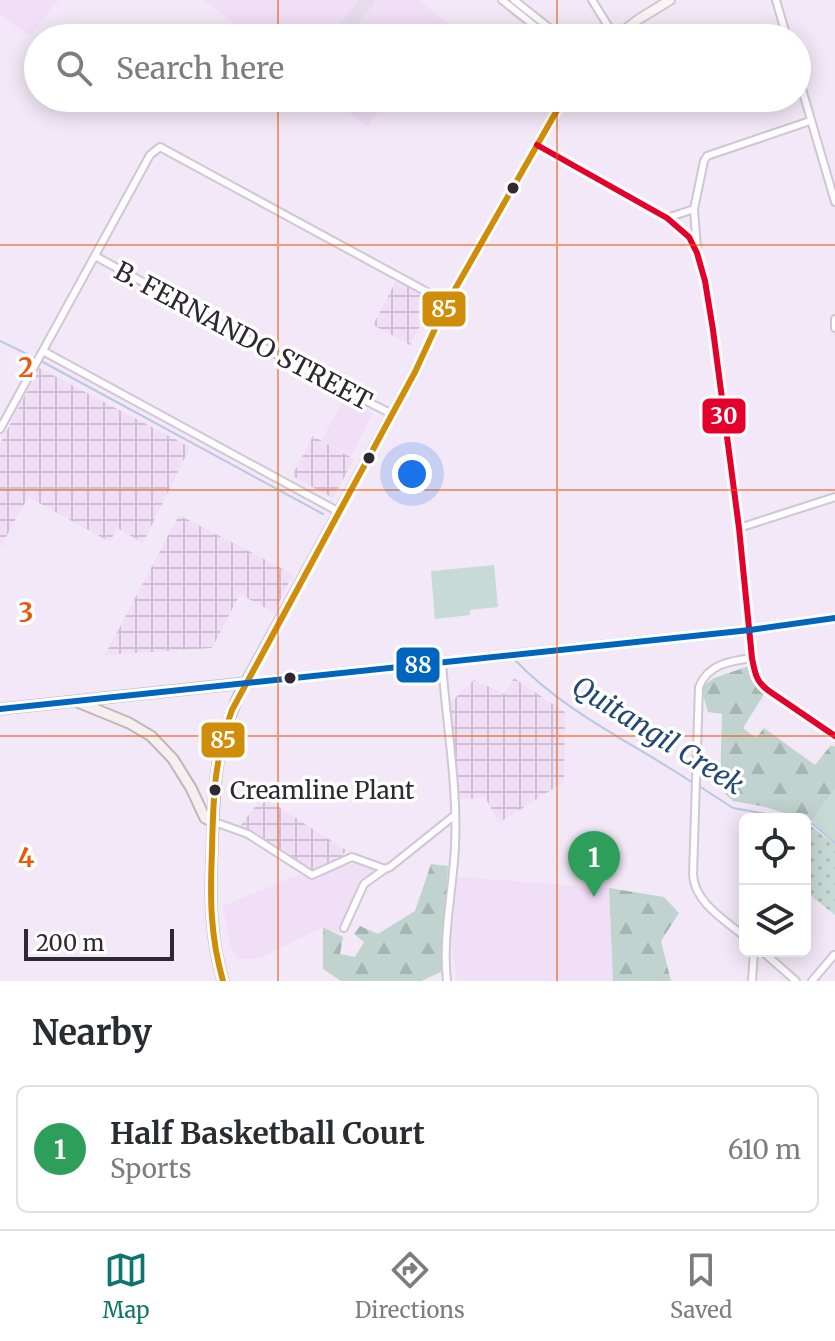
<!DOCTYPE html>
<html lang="en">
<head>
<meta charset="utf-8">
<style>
	body { margin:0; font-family:Merriweather,serif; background:#f2f2f3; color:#2b2b33 }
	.controls { position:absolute; right:24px; bottom:24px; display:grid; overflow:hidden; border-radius:12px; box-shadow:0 4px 20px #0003 }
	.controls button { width:72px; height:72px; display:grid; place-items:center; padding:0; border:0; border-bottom:2px solid #e1e1e2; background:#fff; color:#2b2b33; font:40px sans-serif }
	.scale { position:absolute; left:24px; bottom:20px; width:150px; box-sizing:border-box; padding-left:8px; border:4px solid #2f2832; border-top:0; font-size:22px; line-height:28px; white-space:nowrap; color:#2f2832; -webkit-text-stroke:6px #fff; paint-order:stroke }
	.you { position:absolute; left:412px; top:474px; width:28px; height:28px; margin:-20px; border:6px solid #fff; border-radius:50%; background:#1a73e8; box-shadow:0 0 0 12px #1a73e833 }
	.badge { display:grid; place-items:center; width:52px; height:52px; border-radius:50%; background:#0f766e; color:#fff; font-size:26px; font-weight:700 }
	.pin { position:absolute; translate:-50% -66px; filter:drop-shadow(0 2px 4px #0008) }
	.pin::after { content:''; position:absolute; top:42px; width:28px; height:24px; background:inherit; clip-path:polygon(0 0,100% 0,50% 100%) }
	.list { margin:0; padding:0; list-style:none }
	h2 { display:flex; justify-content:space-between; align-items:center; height:104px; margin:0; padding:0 32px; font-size:34px }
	h2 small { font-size:26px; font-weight:400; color:#7c7c81 }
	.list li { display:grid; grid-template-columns:52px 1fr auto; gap:24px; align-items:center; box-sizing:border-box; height:128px; margin:0 16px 16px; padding:0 16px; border:2px solid #e1e1e2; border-radius:12px }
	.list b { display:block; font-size:30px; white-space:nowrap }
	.list p { margin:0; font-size:26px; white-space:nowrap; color:#7c7c81 }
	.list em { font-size:26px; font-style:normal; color:#7c7c81 }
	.icon { flex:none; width:44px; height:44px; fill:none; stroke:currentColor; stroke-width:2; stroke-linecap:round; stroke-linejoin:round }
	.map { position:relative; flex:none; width:835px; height:981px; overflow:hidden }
	.search { position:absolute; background:#fff; box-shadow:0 4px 20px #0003; left:24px; right:24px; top:24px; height:88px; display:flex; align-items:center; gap:20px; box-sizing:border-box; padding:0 28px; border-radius:44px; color:#7c7c81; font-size:30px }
	.sheet { height:248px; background:#fff }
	nav { display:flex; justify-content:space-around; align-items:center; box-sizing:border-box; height:112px; border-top:2px solid #e1e1e2; background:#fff; font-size:22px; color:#7c7c81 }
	nav a { display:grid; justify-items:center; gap:4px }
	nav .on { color:#0f766e }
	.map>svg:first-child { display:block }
	.built { fill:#f1def7 }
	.industrial { fill:url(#industrial-grid) }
	.grass { fill:url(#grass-dots) }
	.forest { fill:url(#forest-firs) }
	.park { fill:#c7dad5 }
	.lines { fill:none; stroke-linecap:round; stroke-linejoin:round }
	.stream { stroke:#b8c8e3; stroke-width:2 }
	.taxiway { stroke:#e5dee8; stroke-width:14 }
	.street-casing { stroke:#d0c7d3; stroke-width:10 }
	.secondary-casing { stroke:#d0c7d3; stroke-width:12 }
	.primary-casing { stroke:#c3b6b8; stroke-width:13 }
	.street { stroke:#fdfcfe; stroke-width:6 }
	.secondary { stroke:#f9f5f5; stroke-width:8 }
	.primary { stroke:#f5efee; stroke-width:9 }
	.bus-1-casing { stroke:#fff; stroke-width:12 }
	.bus-2-casing { stroke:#fff; stroke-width:12 }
	.bus-3-casing { stroke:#fff; stroke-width:12 }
	.bus-1 { stroke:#cf8d0a; stroke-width:6 }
	.bus-2 { stroke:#e4002b; stroke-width:6 }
	.bus-3 { stroke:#0065bd; stroke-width:6 }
	.grid { fill:none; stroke:#e8590c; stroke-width:2; stroke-opacity:0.55 }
	.bus-dot { fill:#2f2832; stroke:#fff; stroke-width:3 }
	.labels { text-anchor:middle; stroke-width:7; stroke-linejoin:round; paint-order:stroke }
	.bus-label { font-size:24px; fill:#2f2832; stroke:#fff; text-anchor:start }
	.street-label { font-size:26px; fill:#2f2832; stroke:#fff }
	.water-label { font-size:28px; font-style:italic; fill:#244975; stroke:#fff }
	.grid-label { font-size:26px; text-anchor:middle; font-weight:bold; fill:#e8590c; stroke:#fff; stroke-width:7; stroke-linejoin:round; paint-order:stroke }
	.line-badge { stroke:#fff; stroke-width:3 }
	.badge-label { font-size:22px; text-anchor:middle; font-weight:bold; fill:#fff }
</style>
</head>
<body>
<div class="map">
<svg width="835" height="981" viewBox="0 0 835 981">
	<defs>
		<pattern id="industrial-grid" width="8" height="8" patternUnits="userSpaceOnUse" patternTransform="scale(2)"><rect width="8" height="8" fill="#f1def7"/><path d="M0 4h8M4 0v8" fill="none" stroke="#cfbed4"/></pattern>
		<pattern id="grass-dots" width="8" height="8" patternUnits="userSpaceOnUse" patternTransform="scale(2)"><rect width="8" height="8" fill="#c7dad5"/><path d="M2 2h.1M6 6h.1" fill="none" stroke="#abbbb7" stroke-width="1.8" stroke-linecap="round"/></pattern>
		<pattern id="forest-firs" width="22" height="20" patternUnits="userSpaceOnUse" patternTransform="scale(2)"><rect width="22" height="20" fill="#c0d3ce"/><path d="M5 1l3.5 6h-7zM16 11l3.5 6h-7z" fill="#a5b5b1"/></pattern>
	</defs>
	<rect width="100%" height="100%" fill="#f3e8f7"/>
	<path class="built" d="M0,0H58L30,35L0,15Z
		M203,0H419L465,38H254Z
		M330,98H389L367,126Z
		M344,399L373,414L351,456L322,440Z
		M355,862L369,866L376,872L361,882L340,933L323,927L258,959H239L230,945L223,906L298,875L312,878Z
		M458,877L609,888L613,981H457L451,942Z"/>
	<path class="industrial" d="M397,279L434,299L410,345L373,325Z
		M39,368L190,447L143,543L117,528L110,542L28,497L0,548V444Z
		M313,436L354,459L333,498L292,476Z
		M179,515L293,574L274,613L240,594L212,648L105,655Z
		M514,678L565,712L564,782L499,823L485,797L458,800L448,705L474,680L505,694Z
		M263,797L346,850L341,858L310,872L240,826Z"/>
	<path class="grass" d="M805,822L835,844V915L805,891Z"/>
	<path class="forest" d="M752,665L753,682L765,693L743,728L756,738L764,728L815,765L831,745L835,747V789L812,821L761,806L733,801L720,789L722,714L708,712L701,688L714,678Z
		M431,864L448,866L441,972L421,981H341L323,969V927L343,937L340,954L355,957L364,942L354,934L360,926L378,934L415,911Z
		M609,888L664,897L679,913L661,941L671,981H613Z"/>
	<path class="park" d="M494,565L498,607L470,610V615L435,619L431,571Z
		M835,789V842L812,821Z"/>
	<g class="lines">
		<path class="stream" d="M0,341L31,356
			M41,361L323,514
			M514,659C564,712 633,743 693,783
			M699,786L733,808L794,819
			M805,822L813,824L835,843"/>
		<path class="taxiway" d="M337,38L368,0"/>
		<g class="street-casing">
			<path id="street" d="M502,0L550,38
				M514,0L562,38
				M592,0L615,37
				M776,0L787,38
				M797,72L835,202
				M537,145L667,218L689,237L697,253L705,281L713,330L739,528L752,658C755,673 756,682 769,691L835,736
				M667,218L694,209
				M697,249L694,209L704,161L707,156L810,121
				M95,256L303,369L392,414
				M835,319V328
				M43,351L339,512
				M0,429L150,155L160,147L438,298L446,305
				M739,528L835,497
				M442,662C446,723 458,785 455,846C453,891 442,936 447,981
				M212,821L248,834L312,875L352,857L385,869L390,867L455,815
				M344,928L364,884L385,869
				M745,937C725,920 695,903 693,875L699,687C708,664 730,661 752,658
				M762,951L796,981
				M752,981L754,951
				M812,981L834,955"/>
		</g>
		<g class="secondary-casing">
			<path id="secondary" d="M614,38L639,19L670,0
				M245,683L415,372L446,305L564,98
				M245,683L750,630L835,618"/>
		</g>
		<g class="primary-casing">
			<path id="primary" d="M80,703L129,723L151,736L173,759L191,788L205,818L212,821
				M0,709L245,683
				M223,981C210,935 210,898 212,852C214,787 214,741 245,683"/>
		</g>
		<use href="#street" class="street"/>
		<use href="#secondary" class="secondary"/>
		<use href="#primary" class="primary"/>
		<g class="bus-1-casing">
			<path id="bus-1" d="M223,981C210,935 210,898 212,851C213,800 214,759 232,710L415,372L446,305L564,98"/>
		</g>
		<g class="bus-2-casing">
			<path id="bus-2" d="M537,145L667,218L689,237L697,253L705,281L713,330L739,528L752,658C755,673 756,682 769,691L835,736"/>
		</g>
		<g class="bus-3-casing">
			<path id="bus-3" d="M0,709L750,630L835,618"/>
		</g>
		<use href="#bus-1" class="bus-1"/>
		<use href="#bus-2" class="bus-2"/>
		<use href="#bus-3" class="bus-3"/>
	</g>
	<path class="grid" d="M278,0V38M557,0V38M278,98V981M557,98V981M0,245H835M0,490H835M0,736H835"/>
	<g class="bus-dot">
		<circle cx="513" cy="188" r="7"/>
		<circle cx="369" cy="458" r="7"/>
		<circle cx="290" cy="678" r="7"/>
		<circle cx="215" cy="790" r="7"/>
	</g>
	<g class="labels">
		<g class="bus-label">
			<text x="230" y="799">Creamline Plant</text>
		</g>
		<g class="street-label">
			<text transform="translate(243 336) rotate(28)" y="9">B. FERNANDO STREET</text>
		</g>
		<g class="water-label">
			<text transform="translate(658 735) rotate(32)" y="10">Quitangil Creek</text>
		</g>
	</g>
	<g class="grid-label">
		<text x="26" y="377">2</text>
		<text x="26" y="622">3</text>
		<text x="26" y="867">4</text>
	</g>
	<g class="line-badge">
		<rect x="421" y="290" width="46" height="38" rx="8" fill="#cf8d0a"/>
		<rect x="701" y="397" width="46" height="38" rx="8" fill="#e4002b"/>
		<rect x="395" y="646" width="46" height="38" rx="8" fill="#0065bd"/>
		<rect x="200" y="721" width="46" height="38" rx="8" fill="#cf8d0a"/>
	</g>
	<g class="badge-label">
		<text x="444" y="317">85</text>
		<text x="724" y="424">30</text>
		<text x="418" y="673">88</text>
		<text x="223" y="748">85</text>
	</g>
</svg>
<div class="controls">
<button><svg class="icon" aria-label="locate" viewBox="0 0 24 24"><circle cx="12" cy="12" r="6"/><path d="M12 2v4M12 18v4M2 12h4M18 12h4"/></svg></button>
<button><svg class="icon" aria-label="layers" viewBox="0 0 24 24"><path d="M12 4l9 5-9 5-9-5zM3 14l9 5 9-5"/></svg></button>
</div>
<div class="scale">200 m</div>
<div class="you"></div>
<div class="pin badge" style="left:594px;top:897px;background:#2e9e5b">1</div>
<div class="search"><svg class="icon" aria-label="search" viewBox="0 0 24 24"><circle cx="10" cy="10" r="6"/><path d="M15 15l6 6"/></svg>Search here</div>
</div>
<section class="sheet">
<h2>Nearby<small></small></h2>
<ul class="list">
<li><span class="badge" style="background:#2e9e5b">1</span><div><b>Half Basketball Court</b><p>Sports</p></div><em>610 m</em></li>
</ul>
</section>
<nav>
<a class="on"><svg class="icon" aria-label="map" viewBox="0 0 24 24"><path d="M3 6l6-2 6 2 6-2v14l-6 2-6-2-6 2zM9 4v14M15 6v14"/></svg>Map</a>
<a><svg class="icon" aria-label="directions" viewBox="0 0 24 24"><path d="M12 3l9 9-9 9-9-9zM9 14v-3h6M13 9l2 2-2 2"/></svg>Directions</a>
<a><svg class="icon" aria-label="saved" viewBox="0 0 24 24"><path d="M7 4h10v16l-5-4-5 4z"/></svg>Saved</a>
</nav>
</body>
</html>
